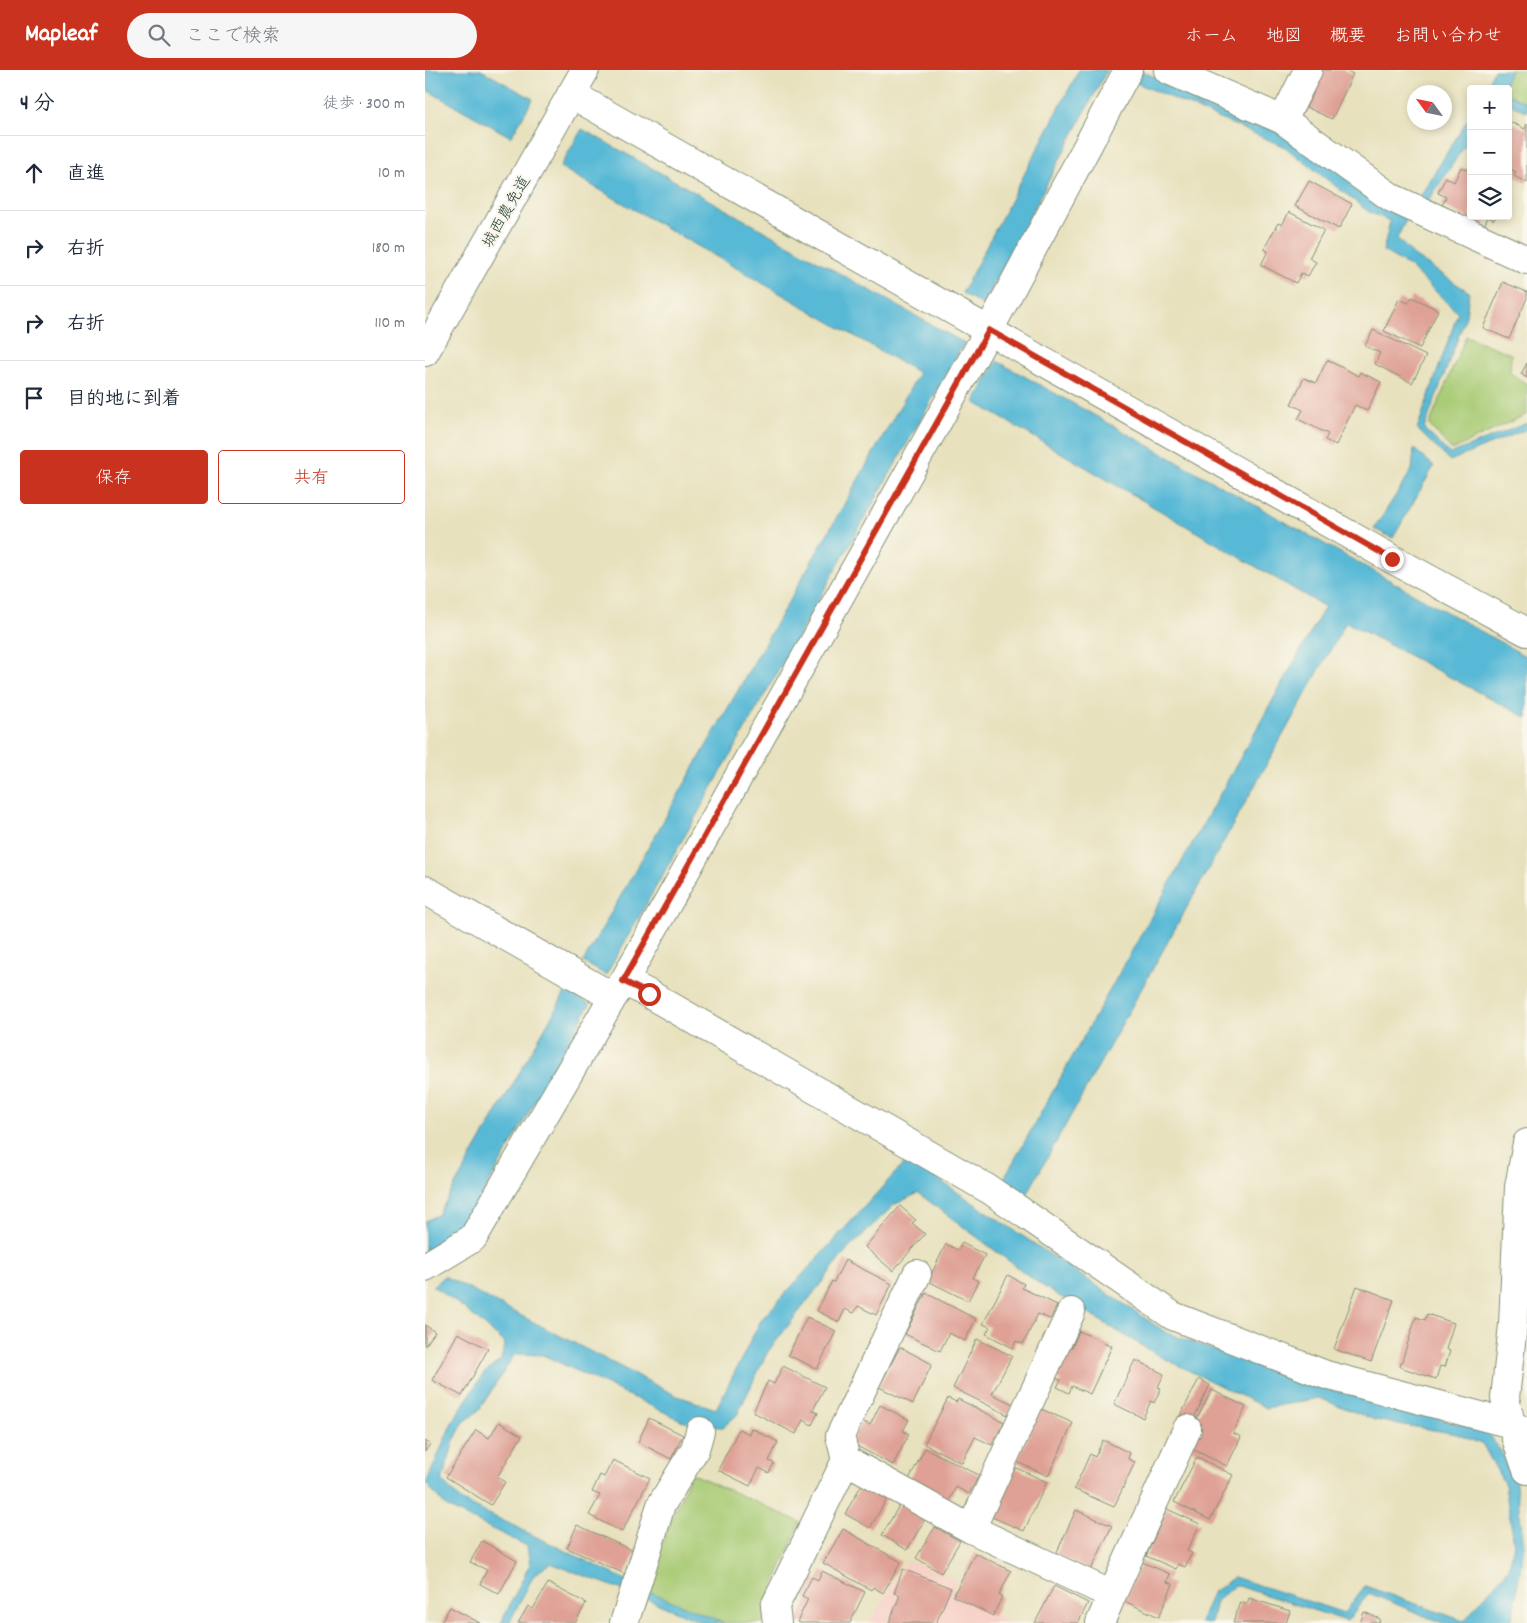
<!DOCTYPE html>
<html lang="ja">
<head>
<meta charset="utf-8">
<style>
	body { margin:0; font-family:Dekko,"Klee One",sans-serif; background:#f6f6f7; color:#1f2937 }
	.controls { position:absolute; right:15px; top:15px; display:grid; overflow:hidden; border-radius:5px; box-shadow:0 2px 8px #0003 }
	.controls button { width:45px; height:45px; display:grid; place-items:center; padding:0; border:0; border-bottom:1px solid #e0e1e3; background:#fff; color:#1f2937; font:25px sans-serif }
	.compass { position:absolute; left:982px; top:15px; width:45px; height:45px; border-radius:50%; background:#fff; box-shadow:0 2px 8px #0003; rotate:303deg }
	.stop { position:absolute; width:15px; height:15px; margin:-11px; border:4px solid #c8321e; border-radius:50%; background:#fff }
	.stop.end { background:#c8321e; border-color:#fff; box-shadow:0 1px 5px #0008 }
	.list { margin:0; padding:0; list-style:none }
	h2 { display:flex; justify-content:space-between; align-items:center; height:65px; margin:0; padding:0 20px; font-size:21px }
	h2 small { font-size:16px; font-weight:400; color:#747a83 }
	.list li { display:grid; grid-template-columns:32px 1fr auto; gap:15px; align-items:center; box-sizing:border-box; height:75px; padding:0 20px; border-top:1px solid #e0e1e3 }
	.list b { display:block; font-size:19px; white-space:nowrap }
	.list em { font-size:16px; font-style:normal; color:#747a83 }
	.actions { display:flex; gap:10px; padding:15px 20px }
	.actions a { flex:1; padding:11px 0; border:1px solid #c8321e; border-radius:5px; text-align:center; font-size:18px; color:#c8321e }
	.actions .main { background:#c8321e; color:#fff }
	.icon { flex:none; width:28px; height:28px; fill:none; stroke:currentColor; stroke-width:2; stroke-linecap:round; stroke-linejoin:round }
	.map { position:relative; flex:none; width:1102px; height:1553px; overflow:hidden }
	header { display:flex; align-items:center; gap:30px; box-sizing:border-box; height:70px; padding:0 25px; background:#c8321e; color:#fff }
	header strong { font-size:24px }
	nav { display:flex; gap:28px; margin-inline-start:auto; font-size:18px }
	.search { width:350px; height:45px; background:#f6f6f7; display:flex; align-items:center; gap:12px; box-sizing:border-box; padding:0 18px; border-radius:28px; color:#747a83; font-size:19px }
	main { display:flex }
	aside { flex:1; background:#fff }
	.map>svg:first-child { display:block }
	.built { fill:#f7d1c8 }
	.green { fill:#a7ca73; stroke:#638454 }
	.water { fill:#58b9d6; stroke:#3c7b85 }
	.building { fill:#dfa095 }
	.lines { fill:none; stroke-linecap:round; stroke-linejoin:round }
	.minor-casing { stroke:#838f78; stroke-width:30 }
	.minor { stroke:#fff; stroke-width:28 }
	.route { stroke:#c8321e; stroke-width:6 }
	.labels { text-anchor:middle; stroke-width:4.5; stroke-linejoin:round; paint-order:stroke }
	.street-label { font-size:16px; fill:#1f3d34; stroke:#fbf7ec }
</style>
</head>
<body>
<header>
<strong>Mapleaf</strong>
<div class="search"><svg class="icon" aria-label="search" viewBox="0 0 24 24"><circle cx="10" cy="10" r="6"/><path d="M15 15l6 6"/></svg>ここで検索</div>
<nav><a>ホーム</a><a>地図</a><a>概要</a><a>お問い合わせ</a></nav>
</header>
<main>
<aside>
<h2>4 分<small>徒歩 · 300 m</small></h2>
<ul class="list">
<li><svg class="icon" aria-label="ahead" viewBox="0 0 24 24"><path d="M12 20V5M6 11l6-6 6 6"/></svg><div><b>直進</b></div><em>10 m</em></li>
<li><svg class="icon" aria-label="right" viewBox="0 0 24 24"><path d="M7 20v-9h11M14 6l5 5-5 5"/></svg><div><b>右折</b></div><em>180 m</em></li>
<li><svg class="icon" aria-label="right" viewBox="0 0 24 24"><path d="M7 20v-9h11M14 6l5 5-5 5"/></svg><div><b>右折</b></div><em>110 m</em></li>
<li><svg class="icon" aria-label="arrive" viewBox="0 0 24 24"><path d="M6 21V4h12l-3 4 3 4H6"/></svg><div><b>目的地に到着</b></div></li>
</ul>
<div class="actions"><a class="main">保存</a><a>共有</a></div>
</aside>
<div class="map">
<svg width="1102" height="1553" viewBox="0 0 1102 1553">
	<rect width="100%" height="100%" fill="#fbf7ec"/>
	<filter id="ink" filterUnits="userSpaceOnUse"><feTurbulence type="fractalNoise" baseFrequency=".02" numOctaves="2"/><feDisplacementMap in="SourceGraphic" scale="10" xChannelSelector="R" yChannelSelector="G"/><feConvolveMatrix kernelMatrix="1 2 1 2 8 2 1 2 1" color-interpolation-filters="sRGB"/></filter>
	<filter id="wash" filterUnits="userSpaceOnUse"><feTurbulence type="fractalNoise" baseFrequency=".0096" numOctaves="4" result="noise"/><feDisplacementMap in="SourceGraphic" scale="20" xChannelSelector="R" yChannelSelector="G"/><feGaussianBlur stdDeviation="1.12" result="paint"/><feColorMatrix in="noise" values="0 0 0 0 0 0 0 0 0 0 0 0 0 0 0 0 0 1.4 0 .05"/><feComposite in="paint" operator="in"/></filter>
	<g filter="url(#wash)">
		<rect width="100%" height="100%" fill="#e7e1bd"/>
		<path class="built" d="M482,1490L530,1510L529,1527L586,1553H444Z"/>
		<path class="green" d="M1086,0H1102V32L1094,30L1083,23V19H1077Z
			M1041,266L1086,284L1085,303L1102,314V344L1027,380L1004,355Z
			M266,1403L375,1452L341,1534L340,1553H288L216,1524Z"/>
		<path class="water" d="M0,0H56L108,29L86,67L0,19Z
			M654,0H682L558,235L537,223Z
			M1069,0H1086L1077,19H1060Z
			M716,1L863,66L982,148L972,168L989,186L1044,222L1041,246L999,359L1025,384L1102,353V359L1025,391L992,359L1033,243L984,196L958,181L965,151L944,142L860,77L712,13Z
			M1083,23L1094,30L1102,32V42L1083,33Z
			M1046,44V66L1002,133L994,128Z
			M157,59L539,273L181,905L158,892L494,303L135,97Z
			M572,291L1102,587V648L921,552L601,1126L577,1112L900,537L549,332Z
			M989,379L1009,396L968,468L949,459L987,400Z
			M141,921L165,934L35,1165L0,1182V1151L13,1145Z
			M483,1089L742,1263L873,1311L1061,1361L1089,1399L1099,1476L1088,1545L1085,1553H1017L944,1523L922,1551L810,1515L791,1531L786,1553H775L787,1523L809,1507L919,1543L940,1516L1039,1551L1084,1498L1089,1474L1080,1415L1058,1375L1032,1364L950,1350L894,1328L841,1338L734,1286L616,1215L493,1123L469,1135L421,1181L342,1283L312,1345L298,1357L269,1356L118,1285L90,1284L54,1340L38,1353L29,1371L17,1411L37,1431L226,1522L299,1553H278L222,1529L125,1493L109,1505L84,1553H76L105,1494L102,1476L22,1437L1,1414L27,1352L59,1303L76,1290L80,1273L39,1238L8,1216L19,1206L250,1325L291,1339L336,1250Z"/>
		<g id="blocks">
			<path class="building" d="M893,0H919L928,4L907,49L881,37L889,22L883,20Z
				M1083,51L1100,59L1102,54V113L1089,106L1091,102L1083,98Z
				M1046,95V146H1071L1069,150L1063,147L1059,156L1017,135L1021,127L1013,123L1021,107L1029,112L1036,97L1043,100Z
				M884,111L927,134L914,159L870,136Z
				M864,142L899,160L884,188L891,192L883,206L876,203L871,213L836,195L843,181L839,179L853,153L857,155Z
				M1078,212L1102,222V228L1084,269L1058,258Z
				M987,227L1013,240L995,278L959,261L974,229L983,233Z
				M948,260L1001,286L987,313L950,294L955,283L940,276Z
				M902,290L934,306L935,302L956,312L942,341L930,335L911,375L900,370L903,364L873,349L878,340L866,334L879,308L891,313Z
				M1102,293V308L1096,304Z
				M475,1136L491,1150L487,1153L500,1164L468,1201L440,1177Z
				M537,1173L560,1185L548,1208L553,1211L543,1231L503,1211L521,1174L533,1180Z
				M420,1190L467,1214L451,1245L433,1236L429,1243L420,1239L414,1252L392,1241L407,1211L409,1212Z
				M583,1205L599,1214L597,1218L632,1235L625,1249L613,1244L598,1274L591,1271L588,1278L561,1264L565,1257L558,1254Z
				M932,1216L969,1230L946,1292L909,1279Z
				M501,1223L551,1249L540,1271L524,1263L515,1281L480,1264Z
				M1002,1244L1029,1253L1021,1279L1025,1281L1020,1297L1015,1296L1011,1309L975,1297L991,1247L1000,1250Z
				M382,1247L411,1261L392,1299L363,1285Z
				M0,1255L10,1262L0,1276Z
				M654,1261L687,1276L665,1324L647,1316L644,1323L632,1317L636,1310L630,1308L640,1274L647,1278Z
				M33,1263L63,1279L37,1326L7,1310Z
				M552,1269L587,1286L567,1324L588,1334L583,1345L528,1318Z
				M475,1277L507,1294L488,1334L454,1317Z
				M710,1290L739,1304L733,1317L736,1318L729,1333L726,1331L718,1348L689,1334Z
				M358,1296L400,1317L388,1340L393,1343L387,1355L378,1350L371,1364L328,1342L343,1311L349,1314Z
				M774,1309L785,1315L766,1354L754,1348Z
				M787,1320L821,1337L808,1363L816,1367L802,1396L765,1378L777,1354L771,1350Z
				M523,1328L531,1332L533,1329L579,1352L567,1375L550,1367L537,1393L499,1374Z
				M455,1335L484,1350L478,1361L484,1364L468,1395L426,1373L437,1351L445,1355Z
				M616,1339L648,1353L623,1406L592,1392Z
				M224,1348L258,1365L246,1389L213,1372Z
				M74,1352L97,1366L72,1407L80,1412L66,1435L21,1407L51,1360L64,1368Z
				M326,1358L353,1372L344,1391L349,1393L344,1403L334,1398L325,1416L293,1400L314,1359L324,1364Z
				M678,1370L705,1383L703,1389L710,1392L689,1437L649,1419L665,1384L670,1387Z
				M0,1371L5,1374L0,1382Z
				M500,1378L554,1405L544,1424L531,1417L522,1435L481,1415Z
				M772,1387L808,1405L785,1450L749,1432Z
				M188,1390L225,1408L197,1462L164,1445L175,1425L167,1422L175,1405L179,1407Z
				M589,1397L622,1412L599,1461L567,1447Z
				M438,1412L463,1427L445,1458L420,1444Z
				M475,1434L500,1449L482,1480L457,1465Z
				M742,1439L775,1454L762,1481L767,1483L760,1497L753,1494L751,1499L721,1486Z
				M651,1440L687,1456L666,1500L631,1484Z
				M152,1455L211,1482L200,1504L142,1478Z
				M510,1457L535,1471L516,1503L491,1488Z
				M418,1459L476,1492L458,1523L448,1517L446,1520L398,1493Z
				M57,1471L92,1491L74,1524L55,1514L62,1500L45,1492Z
				M550,1483L586,1501L574,1525L577,1527L568,1546L528,1526Z
				M717,1492L745,1504L742,1512L748,1514L734,1547L699,1531Z
				M478,1499L526,1518L511,1553H464L475,1525L469,1523Z
				M397,1501L440,1522L425,1553H375L372,1552L383,1529L377,1526L387,1507L393,1510Z
				M123,1513L161,1533L150,1553H93L103,1536L108,1539Z
				M629,1516L663,1533L653,1553H610Z
				M824,1528L865,1541L861,1553H808L815,1532L822,1534Z
				M25,1537L55,1553H16Z
				M939,1542L955,1549L954,1553H935Z"/>
		</g>
	</g>
	<g filter="url(#ink)">
		<use href="#blocks" fill-opacity="0" stroke="#838f78" stroke-width="1"/>
		<g class="lines">
			<g class="minor-casing">
				<path id="minor" d="M743,0L858,50L883,0
					M146,24L967,489L1102,562
					M858,50L967,128L1102,190
					M0,282L160,0
					M0,820L188,927
					M199,911L224,924L565,1120L748,1246L901,1305L1086,1354L1102,1363
					M1102,1073L1094,1117L1088,1255L1080,1328L1086,1354L1102,1400
					M0,1197L48,1168L188,927L199,911L564,260L703,0
					M421,1390L546,1459L687,1525L762,1359
					M546,1459L646,1242
					M199,1553L213,1510L236,1435L270,1379L275,1361
					M352,1553L350,1536L421,1390L415,1366L492,1204
					M675,1553L687,1525"/>
			</g>
			<use href="#minor" class="minor"/>
		</g>
	</g>
	<g class="lines" filter="url(#ink)">
		<path class="route" d="M224,924L198,911L564,260L967,489"/>
	</g>
	<g class="labels">
		<g class="street-label">
			<text transform="translate(80 141) rotate(-60)" y="6">城西農免道</text>
		</g>
	</g>
</svg>
<div class="controls">
<button>+</button>
<button>−</button>
<button><svg class="icon" aria-label="layers" viewBox="0 0 24 24"><path d="M12 4l9 5-9 5-9-5zM3 14l9 5 9-5"/></svg></button>
</div>
<svg class="compass" viewBox="-18 -18 36 36"><path d="M0-13l5 13h-10z" fill="#e53935"/><path d="M0 13l5-13h-10z" fill="#747a83"/></svg>
<div class="stop" style="left:224px;top:924px"></div>
<div class="stop end" style="left:967px;top:489px"></div>
</div>
</main>
</body>
</html>
